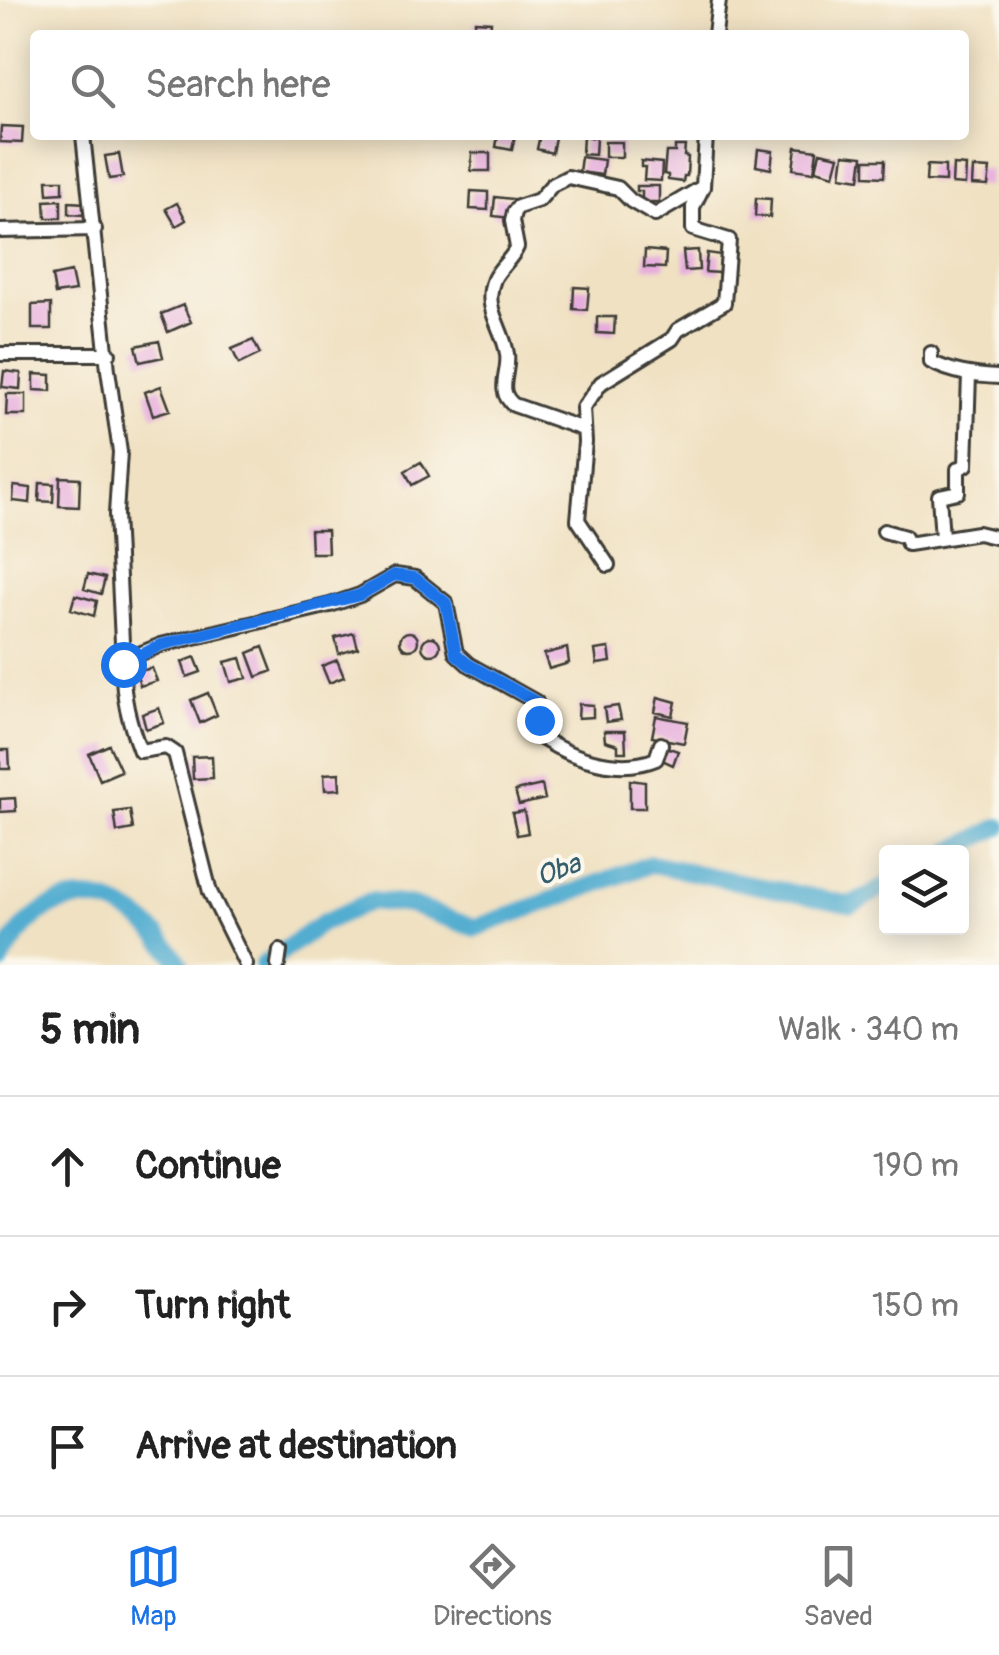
<!DOCTYPE html>
<html lang="en">
<head>
<meta charset="utf-8">
<style>
	body { margin:0; font-family:Pangolin,sans-serif; background:#f2f2f2; color:#222 }
	.controls { position:absolute; right:30px; bottom:30px; display:grid; overflow:hidden; border-radius:10px; box-shadow:0 5px 25px #0003 }
	.controls button { width:90px; height:90px; display:grid; place-items:center; padding:0; border:0; border-bottom:2px solid #e0e0e0; background:#fff; color:#222; font:50px sans-serif }
	.stop { position:absolute; width:30px; height:30px; margin:-22px; border:8px solid #1a73e8; border-radius:50%; background:#fff }
	.stop.end { background:#1a73e8; border-color:#fff; box-shadow:0 2px 10px #0008 }
	.list { margin:0; padding:0; list-style:none }
	h2 { display:flex; justify-content:space-between; align-items:center; height:130px; margin:0; padding:0 40px; font-size:42px }
	h2 small { font-size:32px; font-weight:400; color:#767676 }
	.list li { display:grid; grid-template-columns:65px 1fr auto; gap:30px; align-items:center; box-sizing:border-box; height:140px; padding:0 40px; border-top:2px solid #e0e0e0 }
	.list b { display:block; font-size:38px; white-space:nowrap }
	.list em { font-size:32px; font-style:normal; color:#767676 }
	.icon { flex:none; width:55px; height:55px; fill:none; stroke:currentColor; stroke-width:2; stroke-linecap:round; stroke-linejoin:round }
	.map { position:relative; flex:none; width:999px; height:965px; overflow:hidden }
	.search { position:absolute; background:#fff; box-shadow:0 5px 25px #0003; left:30px; right:30px; top:30px; height:110px; display:flex; align-items:center; gap:25px; box-sizing:border-box; padding:0 35px; border-radius:10px; color:#767676; font-size:38px }
	.sheet { height:550px; background:#fff }
	nav { display:flex; justify-content:space-around; align-items:center; box-sizing:border-box; height:140px; border-top:2px solid #e0e0e0; background:#fff; font-size:28px; color:#767676 }
	nav a { display:grid; justify-items:center; gap:5px }
	nav .on { color:#1a73e8 }
	.map>svg:first-child { display:block }
	.lines { fill:none; stroke-linecap:round; stroke-linejoin:round }
	.river { stroke:#52add0; stroke-width:18 }
	.building { fill:#e6acdd }
	.minor-casing { stroke:#3c3a35; stroke-width:18 }
	.minor { stroke:#fff; stroke-width:12 }
	.route { stroke:#1a73e8; stroke-width:12 }
	.labels { text-anchor:middle; stroke-width:8; stroke-linejoin:round; paint-order:stroke }
	.water-label { font-size:28px; font-style:italic; fill:#345d6d; stroke:#fbf7ec }
</style>
</head>
<body>
<div class="map">
<svg width="999" height="965" viewBox="0 0 999 965">
	<rect width="100%" height="100%" fill="#fbf7ec"/>
	<filter id="ink" filterUnits="userSpaceOnUse"><feTurbulence type="fractalNoise" baseFrequency=".01" numOctaves="2"/><feDisplacementMap in="SourceGraphic" scale="20" xChannelSelector="R" yChannelSelector="G"/><feConvolveMatrix kernelMatrix="1 2 1 2 8 2 1 2 1" color-interpolation-filters="sRGB"/></filter>
	<filter id="wash" filterUnits="userSpaceOnUse"><feTurbulence type="fractalNoise" baseFrequency=".0048" numOctaves="4" result="noise"/><feDisplacementMap in="SourceGraphic" scale="40" xChannelSelector="R" yChannelSelector="G"/><feGaussianBlur stdDeviation="2.25" result="paint"/><feColorMatrix in="noise" values="0 0 0 0 0 0 0 0 0 0 0 0 0 0 0 0 0 1.4 0 .05"/><feComposite in="paint" operator="in"/></filter>
	<g filter="url(#wash)">
		<rect width="100%" height="100%" fill="#f0e1c2"/>
		<g class="lines">
			<path class="river" d="M950,852L999,827
				M0,963C9,948 18,931 32,919C87,874 149,912 180,965
				M263,965L322,923L371,901L410,905L475,928L651,864L852,905L886,886"/>
		</g>
		<g id="blocks">
			<path class="building" d="M475,21L491,22L490,35H475Z
				M1,126L23,127L22,143L0,142Z
				M498,135H515L512,150L496,147Z
				M540,135L555,137L552,153L537,149Z
				M583,136L596,138L595,155L582,154Z
				M605,142H622V157H605Z
				M675,146H685L684,156L688,157L687,176H684L683,182L668,180V175L664,174L666,152H675Z
				M796,147L817,150L814,172L793,169Z
				M758,149L773,151L771,169L756,166Z
				M820,152L839,156L834,175L816,170Z
				M472,153H490V171H471Z
				M119,154L123,177L109,179L105,156Z
				M844,154L863,156L860,179L841,176Z
				M581,157L604,160L602,175L579,172Z
				M865,160H885L884,177L865,176Z
				M641,161L662,163L661,181L644,180L645,167H641Z
				M927,165L945,166V182L926,181Z
				M953,165L966,166L965,185L952,184Z
				M973,168L990,169L988,186L972,185Z
				M47,180H63V193L48,194Z
				M637,186H659V202H642V191H637Z
				M471,191L488,192V210L470,209Z
				M495,197L513,199L511,218L493,216Z
				M756,198L771,199L770,217L755,216Z
				M61,200V218H46L45,201Z
				M69,202L84,203L83,215L69,214Z
				M177,203L186,220L176,226L166,209Z
				M645,250L666,252L665,268L644,267Z
				M698,250L699,270L685,271L683,251Z
				M707,253L721,255L719,273L705,272Z
				M71,272L75,291L55,294L52,276Z
				M574,287L589,288L587,310L573,309Z
				M51,304V329H32V305Z
				M183,305L191,322L168,332L161,314Z
				M597,317H615L614,334L597,333Z
				M253,340L260,354L239,364L232,349Z
				M159,341L163,357L140,362L136,346Z
				M4,371L21,373L20,389L2,387Z
				M34,374L51,375V391L34,390Z
				M161,386L170,410L153,415L145,392Z
				M7,394H26V415H6Z
				M421,462L429,476L412,485L405,471Z
				M60,477L80,478L79,507L59,506Z
				M40,483L54,484L53,502L39,501Z
				M14,486L31,488L30,503L13,501Z
				M310,530H327L328,553H311Z
				M88,574L105,578L101,594L84,589Z
				M75,595L97,601L94,616L71,609Z
				M400 641a9 9 0 1 1 18 0a9 9 0 1 1-18 0Z
				M354,633L358,648L339,654L335,638Z
				M422 646a9 9 0 1 1 18 0a9 9 0 1 1-18 0Z
				M263,647L272,671L257,677L248,653Z
				M567,648L569,663L549,669L544,654Z
				M609,648L611,662L597,664L595,650Z
				M195,657L201,672L187,677L182,662Z
				M241,658L247,678L231,682L225,662Z
				M337,660L344,677L329,683L322,666Z
				M152,668L157,681L140,686L136,672Z
				M208,693L217,715L200,723L191,700Z
				M658,697L676,702L673,716L655,712Z
				M579,704L593,705V717L578,718Z
				M618,706L621,720L606,722L604,708Z
				M159,708L164,723L146,729L142,714Z
				M656,716L688,722L684,743L652,737Z
				M604,731H625L626,752H618V745L605,741Z
				M109,745L121,771L100,780L89,754Z
				M666,747L678,751L673,765L662,760Z
				M0,750H9L10,769H0Z
				M212,756L213,778L193,779L192,757Z
				M339,773L340,789L325,790L324,774Z
				M630,780L645,782V808H630Z
				M542,785L545,799L519,805L515,791Z
				M15,798L16,811L0,812V799Z
				M130,810L133,829L117,832L114,812Z
				M524,811L528,833L517,835L512,813Z"/>
		</g>
	</g>
	<g filter="url(#ink)">
		<use href="#blocks" fill-opacity="0" stroke="#3c3a35" stroke-width="2.5"/>
		<g class="lines">
			<g class="minor-casing">
				<path id="minor" d="M715,35L719,0
					M83,135L108,370L120,452L116,514L123,664
					M0,231L95,229
					M931,353V362C953,373 975,376 999,377
					M0,354H109
					M583,429L514,405C495,391 510,373 507,354C503,327 482,308 494,279C500,267 512,259 517,247L512,221L514,212L518,207L539,200L552,185L568,177L618,188L631,201L655,215L701,188
					M884,531L905,537L908,544L978,533L999,538
					M942,538L939,496L958,492V469L966,465L969,375
					M608,565L578,520L585,442L583,408L601,383L672,339L678,330L724,303L729,240L693,229V207L703,187L706,135
					M246,965L210,892L175,753L166,747L140,751C129,722 122,696 123,664L134,656L161,645L330,605L360,595L395,575L415,578L446,603L456,653L468,664L536,702L543,739C574,759 620,774 656,759L661,744
					M278,965L280,951"/>
			</g>
			<use href="#minor" class="minor"/>
		</g>
	</g>
	<g class="lines" filter="url(#ink)">
		<path class="route" d="M123,664L161,645L360,595L394,575L415,578L446,603L456,654L468,664L536,702L539,720"/>
	</g>
	<g class="labels">
		<g class="water-label">
			<text transform="translate(558 869) rotate(-20)" y="10">Oba</text>
		</g>
	</g>
</svg>
<div class="controls">
<button><svg class="icon" aria-label="layers" viewBox="0 0 24 24"><path d="M12 4l9 5-9 5-9-5zM3 14l9 5 9-5"/></svg></button>
</div>
<div class="stop" style="left:123px;top:664px"></div>
<div class="stop end" style="left:539px;top:720px"></div>
<div class="search"><svg class="icon" aria-label="search" viewBox="0 0 24 24"><circle cx="10" cy="10" r="6"/><path d="M15 15l6 6"/></svg>Search here</div>
</div>
<section class="sheet">
<h2>5 min<small>Walk · 340 m</small></h2>
<ul class="list">
<li><svg class="icon" aria-label="ahead" viewBox="0 0 24 24"><path d="M12 20V5M6 11l6-6 6 6"/></svg><div><b>Continue</b></div><em>190 m</em></li>
<li><svg class="icon" aria-label="right" viewBox="0 0 24 24"><path d="M7 20v-9h11M14 6l5 5-5 5"/></svg><div><b>Turn right</b></div><em>150 m</em></li>
<li><svg class="icon" aria-label="arrive" viewBox="0 0 24 24"><path d="M6 21V4h12l-3 4 3 4H6"/></svg><div><b>Arrive at destination</b></div></li>
</ul>
</section>
<nav>
<a class="on"><svg class="icon" aria-label="map" viewBox="0 0 24 24"><path d="M3 6l6-2 6 2 6-2v14l-6 2-6-2-6 2zM9 4v14M15 6v14"/></svg>Map</a>
<a><svg class="icon" aria-label="directions" viewBox="0 0 24 24"><path d="M12 3l9 9-9 9-9-9zM9 14v-3h6M13 9l2 2-2 2"/></svg>Directions</a>
<a><svg class="icon" aria-label="saved" viewBox="0 0 24 24"><path d="M7 4h10v16l-5-4-5 4z"/></svg>Saved</a>
</nav>
</body>
</html>
